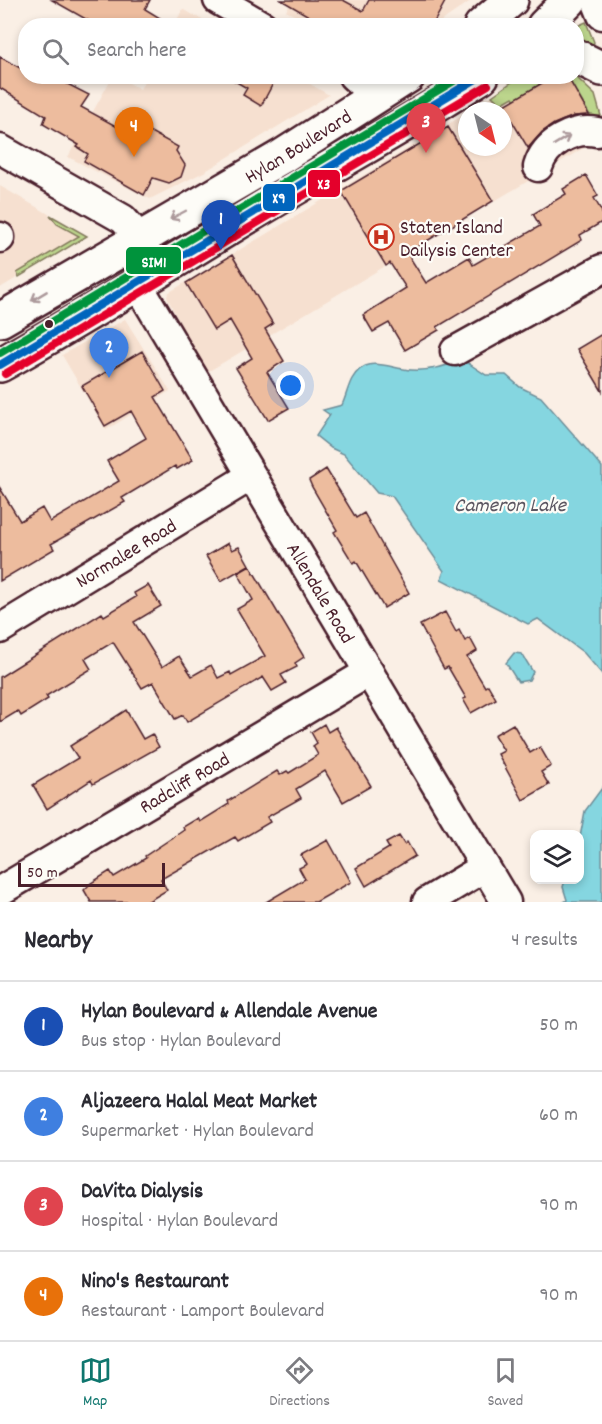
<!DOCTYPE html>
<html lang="en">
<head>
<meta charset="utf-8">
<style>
	body { margin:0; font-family:Dekko,sans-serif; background:#f7f7f7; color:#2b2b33 }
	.controls { position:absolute; right:18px; bottom:18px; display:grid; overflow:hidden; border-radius:12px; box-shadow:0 3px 9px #0003 }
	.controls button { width:54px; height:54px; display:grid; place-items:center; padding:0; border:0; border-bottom:2px solid #e1e1e2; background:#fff; color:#2b2b33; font:30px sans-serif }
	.compass { position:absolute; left:458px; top:102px; width:54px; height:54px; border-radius:50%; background:#fff; box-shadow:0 3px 9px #0003; rotate:145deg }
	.scale { position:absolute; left:18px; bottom:15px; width:147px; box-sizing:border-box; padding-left:6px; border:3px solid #4a1f2b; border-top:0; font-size:16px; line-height:21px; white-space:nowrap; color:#4a1f2b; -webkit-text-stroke:4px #fdfcf7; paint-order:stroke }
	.you { position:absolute; left:291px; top:386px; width:21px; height:21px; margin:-15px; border:4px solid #fff; border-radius:50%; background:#1a73e8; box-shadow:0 0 0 9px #1a73e833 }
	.badge { display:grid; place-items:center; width:39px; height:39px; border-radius:50%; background:#0f766e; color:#fff; font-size:20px; font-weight:700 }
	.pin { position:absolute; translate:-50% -50px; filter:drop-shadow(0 2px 3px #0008) }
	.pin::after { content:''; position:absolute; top:32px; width:21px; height:18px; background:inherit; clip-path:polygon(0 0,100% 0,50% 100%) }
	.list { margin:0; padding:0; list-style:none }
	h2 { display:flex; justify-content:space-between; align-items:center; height:78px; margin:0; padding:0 24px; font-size:26px }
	h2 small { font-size:20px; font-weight:400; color:#7c7c81 }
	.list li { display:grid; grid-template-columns:39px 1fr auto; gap:18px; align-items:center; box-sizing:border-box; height:90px; padding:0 24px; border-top:2px solid #e1e1e2 }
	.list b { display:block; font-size:22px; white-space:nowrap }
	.list p { margin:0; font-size:20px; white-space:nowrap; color:#7c7c81 }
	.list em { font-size:20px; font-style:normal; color:#7c7c81 }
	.icon { flex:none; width:33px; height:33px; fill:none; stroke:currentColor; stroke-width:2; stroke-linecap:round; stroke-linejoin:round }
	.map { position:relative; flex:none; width:602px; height:902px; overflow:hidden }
	.search { position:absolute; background:#fff; box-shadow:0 3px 9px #0003; left:18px; right:18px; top:18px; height:66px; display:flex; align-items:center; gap:15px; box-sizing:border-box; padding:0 21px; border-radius:24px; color:#7c7c81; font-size:22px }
	.sheet { height:438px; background:#fff }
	nav { display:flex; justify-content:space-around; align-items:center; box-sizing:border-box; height:84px; border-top:2px solid #e1e1e2; background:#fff; font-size:16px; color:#7c7c81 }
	nav a { display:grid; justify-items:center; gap:3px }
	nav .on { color:#0f766e }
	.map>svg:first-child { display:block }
	.built { fill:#f6e0d0 }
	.green { fill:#bcd58c; stroke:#837a5c; stroke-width:1.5 }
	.water { fill:#85d6e0; stroke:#6d8d98; stroke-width:1.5 }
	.building { fill:#edbc9e; stroke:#4a1f2b; stroke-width:1.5 }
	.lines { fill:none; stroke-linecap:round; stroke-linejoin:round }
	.minor-casing { stroke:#4a1f2b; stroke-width:33 }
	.major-casing { stroke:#4a1f2b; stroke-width:38 }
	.minor { stroke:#fdfcf7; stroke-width:28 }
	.major { stroke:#fdfcf7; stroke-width:33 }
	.bus-1-casing { stroke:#fdfcf7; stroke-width:12 }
	.bus-2-casing { stroke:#fdfcf7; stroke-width:12 }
	.bus-3-casing { stroke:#fdfcf7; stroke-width:12 }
	.bus-1 { stroke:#0065bd; stroke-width:8 }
	.bus-2 { stroke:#e4002b; stroke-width:8 }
	.bus-3 { stroke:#00933c; stroke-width:8 }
	.oneway { stroke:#ac999b }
	.bus-dot { fill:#4a1f2b; stroke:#fdfcf7; stroke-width:2 }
	.labels { text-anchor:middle; stroke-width:4.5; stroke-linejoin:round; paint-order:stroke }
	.street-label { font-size:20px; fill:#4a1f2b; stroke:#fdfcf7 }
	.poi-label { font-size:20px; fill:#4a1f2b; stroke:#fdfcf7; text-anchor:start }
	.water-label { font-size:21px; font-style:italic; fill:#5c5661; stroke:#fdfcf7 }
	.line-badge { stroke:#fdfcf7; stroke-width:2 }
	.badge-label { font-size:16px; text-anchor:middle; font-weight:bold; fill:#fff }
</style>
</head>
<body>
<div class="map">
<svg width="602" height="902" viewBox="0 0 602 902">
	<rect width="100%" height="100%" fill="#faefe5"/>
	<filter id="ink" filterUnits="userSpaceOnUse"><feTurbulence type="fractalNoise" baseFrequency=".0167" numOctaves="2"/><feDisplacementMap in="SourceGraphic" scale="12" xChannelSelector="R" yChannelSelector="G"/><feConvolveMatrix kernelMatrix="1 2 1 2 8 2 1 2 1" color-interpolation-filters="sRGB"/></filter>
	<g filter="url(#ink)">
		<path class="built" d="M292,0H472L436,25H313L286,11Z
			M183,9L211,25H174Z
			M112,77H118L140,89L147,77H298L329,95L204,172L150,199L68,157Z
			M519,77H576L595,95L601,116L602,137L204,374L167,297L168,293L467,113V147H503V111H470Z
			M0,186L87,236L0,288Z
			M125,319L170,391L106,430L62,355Z"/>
		<path class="green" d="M586,22L594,42L593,46L577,44V26Z
			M519,77H535L540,85L515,100L513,97L501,104L492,96Z
			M576,77L595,95L601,116L591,117L568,78Z
			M50,215L87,236L19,277L17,273L79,236L57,224Z"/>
		<path class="water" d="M462,359L486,375H506L520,387L541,397L602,467V674L584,653L538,619L528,624L441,579L444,571L392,496L377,493L344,454L331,448L316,436L330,415L323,410L342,405C346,397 348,386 352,379C367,353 389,369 411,370C429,371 446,367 462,359Z
			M514,653L522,654L533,672L529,680L518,682L506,663Z
			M602,788V902H564L567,900L563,887L565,880H580V837L585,811Z"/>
		<path class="building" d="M52,0H150L145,9L173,26H98Z
			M281,0H343L363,11L369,0H446L432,26H326Z
			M0,57L26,71V76H52L89,95L81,107L134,136L140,126L178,147L176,151L185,165L181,177L169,183L153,178L144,195L84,161L88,154L77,147L79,145L43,124L46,116L0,88Z
			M226,76H277L261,106L243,95L247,88Z
			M554,76H567L589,115L574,116L554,124L542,132L528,148L503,106Z
			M448,127L493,201L407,253L426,283L469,257L473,265L540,226L533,214L566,194L563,189L586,175L598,196L594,198L602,212V222L580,235L582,240L437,327L439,330L405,350L389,323L373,332L363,315L406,288L390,263L386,266L341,191Z
			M232,255L273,324L265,329L284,361L267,372L289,408L268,420L236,368L252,358L230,320L214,330L186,283Z
			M602,334V391L577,349Z
			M142,351L165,391L155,397L193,460L177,469L175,466L122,498L125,502L51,544L54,549L0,581V488L20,521L42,508L50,522L119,481L107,461L146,438L131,411L105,426L82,386Z
			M326,469L356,518L364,513L409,593L384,608L356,561L353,563L334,532L337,530L312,487L309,480Z
			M228,543L232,550L239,547L249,565L221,581L206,556Z
			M250,566L304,657L295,663L297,667L281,675L286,683L272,691L263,677L187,722L183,715L175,719L153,682L142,688L113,642L85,659L91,669L46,696L48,699L21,716L18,711L0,722V677L102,613L104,616L136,597L134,593L148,585L161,606L134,622L162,667L179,656L192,676L211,665L218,678L230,672L231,675L265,656L237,609L253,600L238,573Z
			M445,612L456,632L459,630L465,641L470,638L477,651L467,657L485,687L488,685L496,699L471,713L463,699L466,698L448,667L444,669L420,625Z
			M126,710L143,739L152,734L159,747L93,784L91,780L47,809L33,785L78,758L70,746Z
			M324,724L328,732L336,727L371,786L343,802L325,771L296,789L301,798L267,817L270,822L238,841L235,837L161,879L167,890L147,902H91L84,890L91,883L110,871L114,877L146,858L145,856L184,830L183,827L198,818L200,822L229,804L228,801L277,771L280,775L287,771L289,773L318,755L313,746L317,743L311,732Z
			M513,724L530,753L540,747L551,766L541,772L549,785L523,800L498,754L504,751L494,735Z
			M399,836L404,844L407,842L415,856L366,886L356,868L389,848L386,843Z
			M328,840L351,882L316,902H266L305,879L299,868L307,864L301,855Z"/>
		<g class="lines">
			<g class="minor-casing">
				<g id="minor">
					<path d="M218,0L263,26"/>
					<path d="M596,0L602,15"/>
					<path d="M353,76L376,97"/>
					<path d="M0,149L123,219L139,237"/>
					<path d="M538,167C545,143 573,127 597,132"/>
					<path d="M0,238V237"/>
					<path id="s1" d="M138,285L506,902"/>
					<path d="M455,351L602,269"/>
					<path id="s2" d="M0,629L251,476"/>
					<path id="s3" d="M0,891L369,672"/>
					<path d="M427,902L485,867"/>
				</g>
			</g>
			<g class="major-casing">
				<g id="major">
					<path d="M481,26L511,0"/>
					<path d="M544,26L570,0"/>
					<path d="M576,56L602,69"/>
					<path id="s4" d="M0,320L281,157L408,76"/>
					<path d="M0,365C92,314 180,257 270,203C341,160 413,122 482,76"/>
				</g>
			</g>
			<use href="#minor" class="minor"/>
			<use href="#major" class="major"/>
			<g class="bus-1-casing">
				<path id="bus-1" d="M0,365L481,76"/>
			</g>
			<g class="bus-2-casing">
				<path id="bus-2" d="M5,374L488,85"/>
			</g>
			<g class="bus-3-casing">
				<path id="bus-3" d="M0,353L462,76"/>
			</g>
			<use href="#bus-1" class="bus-1"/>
			<use href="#bus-2" class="bus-2"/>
			<use href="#bus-3" class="bus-3"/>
		</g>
		<defs><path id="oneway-shaft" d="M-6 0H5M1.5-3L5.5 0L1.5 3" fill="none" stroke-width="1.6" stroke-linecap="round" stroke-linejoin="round" transform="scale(1.5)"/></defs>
		<g class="oneway">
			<use href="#oneway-shaft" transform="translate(562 140) rotate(-31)"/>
			<use href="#oneway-shaft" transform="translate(178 215) rotate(152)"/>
			<use href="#oneway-shaft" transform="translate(39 296) rotate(149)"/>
		</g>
	</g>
	<defs>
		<g id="hospital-ring" transform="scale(1.35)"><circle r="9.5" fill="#fdfcf7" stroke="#c8321e" stroke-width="1.5"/><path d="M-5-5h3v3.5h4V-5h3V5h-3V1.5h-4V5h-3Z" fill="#c8321e"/></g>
	</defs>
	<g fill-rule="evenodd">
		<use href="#hospital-ring" x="381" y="237"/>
	</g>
	<circle class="bus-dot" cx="49" cy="324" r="5"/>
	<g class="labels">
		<g class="street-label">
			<text dy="7" stroke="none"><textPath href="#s4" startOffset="345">Hylan Boulevard</textPath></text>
			<text dy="7" stroke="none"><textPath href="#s2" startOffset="147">Normalee Road</textPath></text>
			<text dy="7" stroke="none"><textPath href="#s1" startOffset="358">Allendale Road</textPath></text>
			<text dy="7" stroke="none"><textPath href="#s3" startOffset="214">Radcliff Road</textPath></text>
		</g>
		<g class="poi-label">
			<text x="400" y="233">Staten Island<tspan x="400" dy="23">Dailysis Center</tspan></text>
		</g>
		<g class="water-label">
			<text x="510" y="511">Cameron Lake</text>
		</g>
	</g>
	<g class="line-badge">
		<rect x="307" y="169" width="34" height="29" rx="6" fill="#e4002b"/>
		<rect x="262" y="183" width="34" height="29" rx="6" fill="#0065bd"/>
		<rect x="125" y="246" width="57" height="29" rx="6" fill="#00933c"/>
	</g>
	<g class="badge-label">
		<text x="324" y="189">X3</text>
		<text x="279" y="203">X9</text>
		<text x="154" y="267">SIM1</text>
	</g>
</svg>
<div class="controls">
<button><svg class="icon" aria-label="layers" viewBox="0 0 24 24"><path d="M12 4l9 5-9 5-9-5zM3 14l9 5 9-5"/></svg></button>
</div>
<svg class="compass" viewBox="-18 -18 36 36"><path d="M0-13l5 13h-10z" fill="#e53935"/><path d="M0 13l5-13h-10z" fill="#7c7c81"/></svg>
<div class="scale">50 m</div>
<div class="you"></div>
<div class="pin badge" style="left:221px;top:250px;background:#1a4fb4">1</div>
<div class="pin badge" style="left:109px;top:378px;background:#3f7fe0">2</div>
<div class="pin badge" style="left:426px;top:153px;background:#e0444e">3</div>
<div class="pin badge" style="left:134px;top:157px;background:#e8710a">4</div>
<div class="search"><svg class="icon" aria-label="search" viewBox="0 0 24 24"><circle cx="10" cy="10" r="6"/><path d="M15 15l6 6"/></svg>Search here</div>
</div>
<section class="sheet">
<h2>Nearby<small>4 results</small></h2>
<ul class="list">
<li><span class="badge" style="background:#1a4fb4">1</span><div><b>Hylan Boulevard &amp; Allendale Avenue</b><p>Bus stop · Hylan Boulevard</p></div><em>50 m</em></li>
<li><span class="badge" style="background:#3f7fe0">2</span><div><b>Aljazeera Halal Meat Market</b><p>Supermarket · Hylan Boulevard</p></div><em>60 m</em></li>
<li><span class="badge" style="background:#e0444e">3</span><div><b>DaVita Dialysis</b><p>Hospital · Hylan Boulevard</p></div><em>90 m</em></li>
<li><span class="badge" style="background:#e8710a">4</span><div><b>Nino's Restaurant</b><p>Restaurant · Lamport Boulevard</p></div><em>90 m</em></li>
</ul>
</section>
<nav>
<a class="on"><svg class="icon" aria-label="map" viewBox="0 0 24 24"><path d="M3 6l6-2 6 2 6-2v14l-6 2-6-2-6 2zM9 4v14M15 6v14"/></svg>Map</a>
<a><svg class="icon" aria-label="directions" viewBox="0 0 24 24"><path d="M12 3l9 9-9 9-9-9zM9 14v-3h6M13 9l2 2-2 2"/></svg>Directions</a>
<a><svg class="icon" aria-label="saved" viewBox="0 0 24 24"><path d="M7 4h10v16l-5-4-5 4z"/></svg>Saved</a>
</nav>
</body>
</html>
